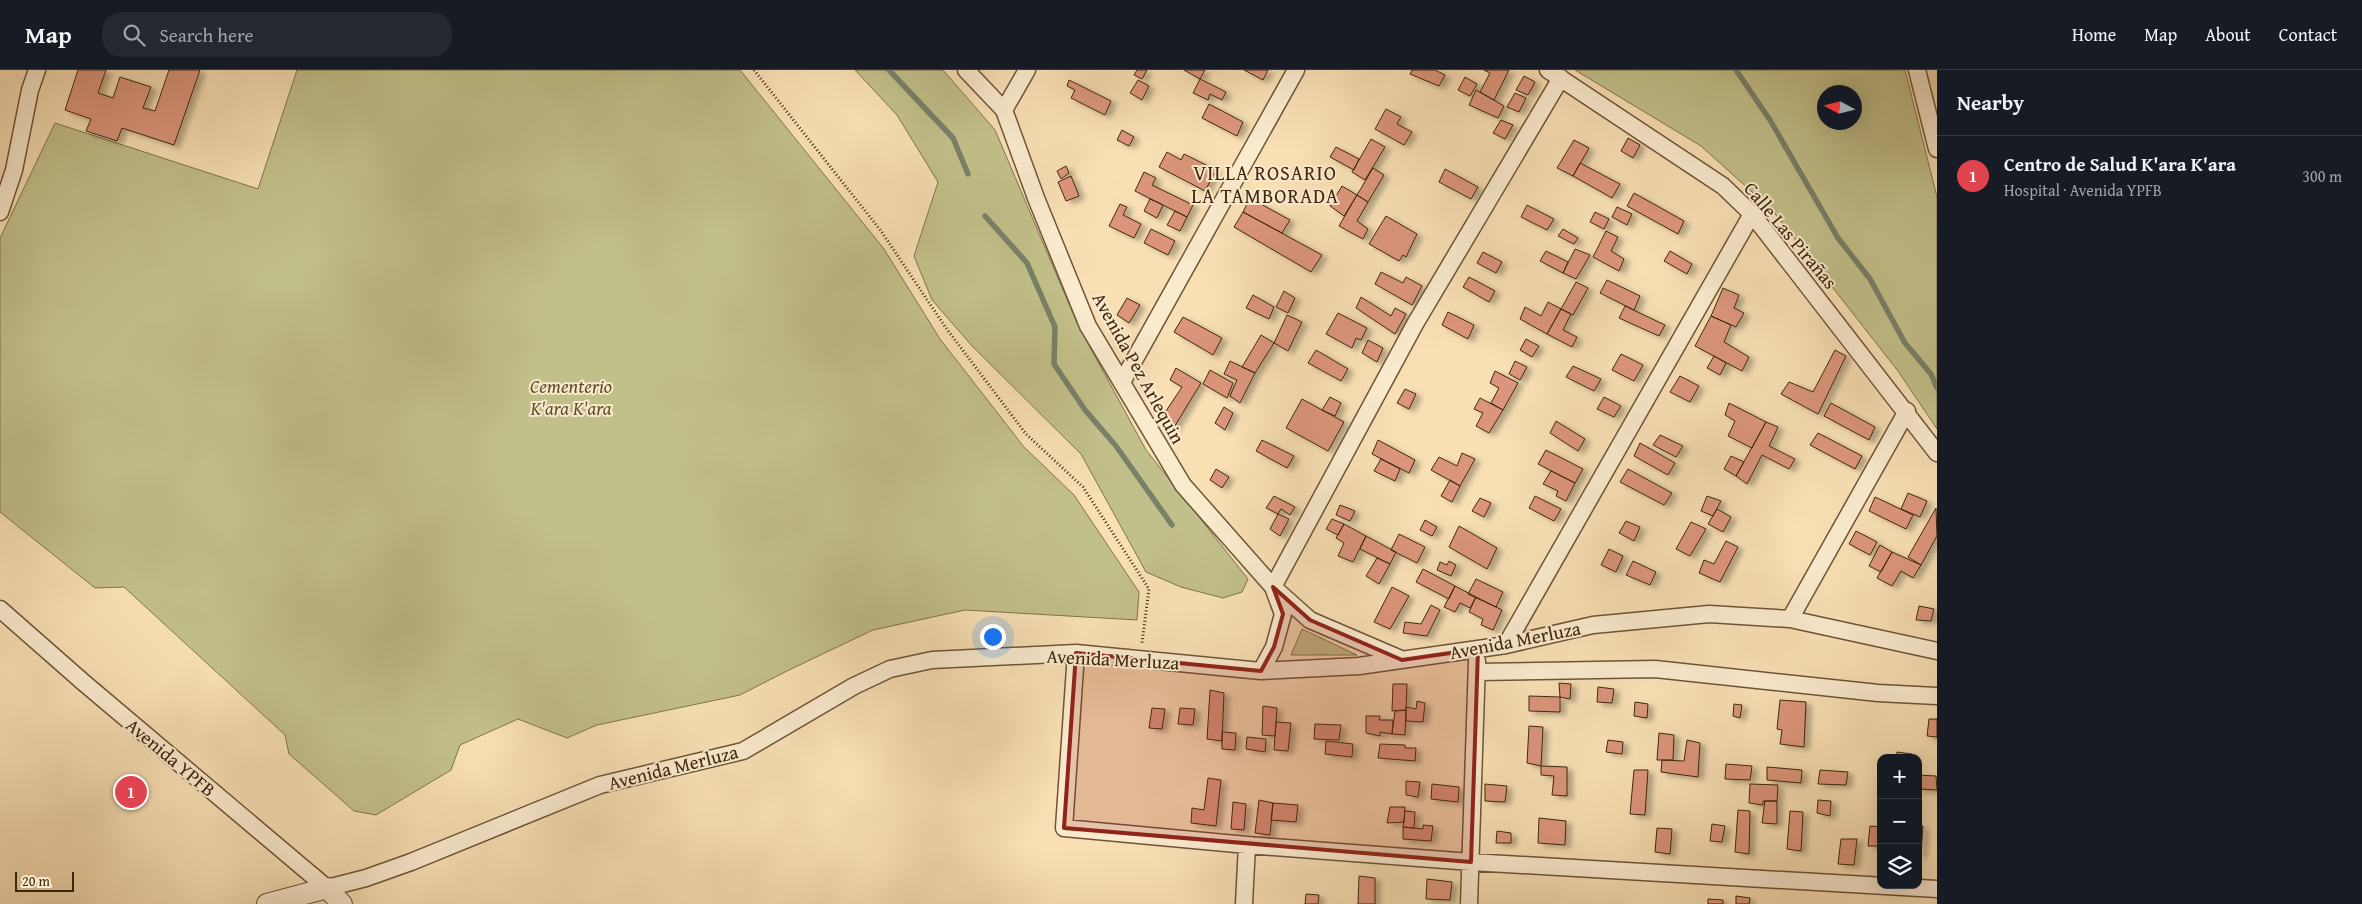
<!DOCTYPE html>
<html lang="en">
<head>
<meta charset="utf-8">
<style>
	body { margin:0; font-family:"Gentium Book Plus",serif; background:#242831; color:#f1f3f6 }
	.controls { position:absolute; right:15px; bottom:15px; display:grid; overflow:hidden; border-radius:10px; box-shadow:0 5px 20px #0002 }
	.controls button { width:45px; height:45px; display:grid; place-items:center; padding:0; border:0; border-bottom:1px solid #363941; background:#171b24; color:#f1f3f6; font:25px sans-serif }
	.compass { position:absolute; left:1817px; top:15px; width:45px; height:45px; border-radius:50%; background:#171b24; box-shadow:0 5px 20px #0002; rotate:277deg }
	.scale { position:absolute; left:15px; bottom:12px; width:59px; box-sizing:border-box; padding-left:5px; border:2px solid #40270c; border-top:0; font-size:14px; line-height:18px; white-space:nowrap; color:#40270c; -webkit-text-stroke:4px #faeace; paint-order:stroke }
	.you { position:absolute; left:992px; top:566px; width:18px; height:18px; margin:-12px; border:4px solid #fff; border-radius:50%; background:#1a73e8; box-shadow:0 0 0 8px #1a73e833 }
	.badge { display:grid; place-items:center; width:32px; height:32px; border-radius:50%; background:#c59692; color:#fff; font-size:16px; font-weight:700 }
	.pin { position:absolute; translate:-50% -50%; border:2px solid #fff; box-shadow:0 1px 5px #0006 }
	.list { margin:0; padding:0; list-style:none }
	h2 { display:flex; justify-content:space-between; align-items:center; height:65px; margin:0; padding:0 20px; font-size:21px }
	h2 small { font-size:16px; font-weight:400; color:#9ea1a6 }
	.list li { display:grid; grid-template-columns:32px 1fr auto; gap:15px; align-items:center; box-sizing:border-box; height:80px; padding:0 20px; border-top:1px solid #363941 }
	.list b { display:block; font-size:19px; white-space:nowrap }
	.list p { margin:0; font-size:16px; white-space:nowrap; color:#9ea1a6 }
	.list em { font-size:16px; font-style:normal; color:#9ea1a6 }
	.icon { flex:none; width:28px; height:28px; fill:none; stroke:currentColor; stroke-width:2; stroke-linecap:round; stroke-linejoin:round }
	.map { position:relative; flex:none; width:1937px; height:834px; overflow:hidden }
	header { display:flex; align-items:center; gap:30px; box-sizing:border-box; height:70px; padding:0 25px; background:#171b24; border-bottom:1px solid #363941 }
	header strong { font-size:24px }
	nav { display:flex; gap:28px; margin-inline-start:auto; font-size:18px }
	.search { width:350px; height:45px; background:#242831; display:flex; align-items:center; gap:12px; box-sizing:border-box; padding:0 18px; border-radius:20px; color:#9ea1a6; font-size:19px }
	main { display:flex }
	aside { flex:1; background:#171b24 }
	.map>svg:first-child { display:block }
	.green { fill:#c2c08a; stroke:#81744b; fill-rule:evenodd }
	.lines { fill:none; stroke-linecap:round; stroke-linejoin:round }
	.stream { stroke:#798169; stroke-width:5.5 }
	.building { fill:#db957c; stroke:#40270c; filter:url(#shadow) }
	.minor-casing { stroke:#6e5536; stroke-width:19 }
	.tertiary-casing { stroke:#6e5536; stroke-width:22 }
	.path { stroke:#40270c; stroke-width:3; stroke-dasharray:1 2.5; stroke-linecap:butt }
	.minor { stroke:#faeace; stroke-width:16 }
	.tertiary { stroke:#faeace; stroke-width:20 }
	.marked { fill:#8f2418; fill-opacity:0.2; stroke:#8f2418; stroke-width:4; stroke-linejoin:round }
	.labels { text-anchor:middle; stroke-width:4; stroke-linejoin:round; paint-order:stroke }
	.street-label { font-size:19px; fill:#40270c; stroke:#faeace }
	.park-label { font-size:19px; font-style:italic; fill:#604d2c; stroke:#faeace }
	.neighbourhood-label { font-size:20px; letter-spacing:1px; fill:#40270c; stroke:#faeace }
</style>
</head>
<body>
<header>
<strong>Map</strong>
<div class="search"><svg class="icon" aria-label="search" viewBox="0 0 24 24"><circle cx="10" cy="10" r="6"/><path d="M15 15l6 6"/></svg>Search here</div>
<nav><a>Home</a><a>Map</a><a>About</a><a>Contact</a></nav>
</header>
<main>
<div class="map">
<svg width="1937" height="834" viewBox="0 0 1937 834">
	<defs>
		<filter id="shadow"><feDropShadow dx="5.5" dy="3" stdDeviation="2.5" flood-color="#0004"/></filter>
	</defs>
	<rect width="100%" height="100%" fill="#f8dfb4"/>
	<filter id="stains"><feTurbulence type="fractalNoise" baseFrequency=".004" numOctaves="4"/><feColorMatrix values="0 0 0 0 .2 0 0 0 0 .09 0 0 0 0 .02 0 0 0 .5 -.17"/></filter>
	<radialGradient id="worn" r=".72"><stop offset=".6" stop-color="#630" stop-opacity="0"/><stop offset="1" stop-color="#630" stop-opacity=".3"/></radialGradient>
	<path class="green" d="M297,0H740L884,179L940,269L1024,377L1074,425L1139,522L1137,550L965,540L873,560L789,600L740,625L597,655L567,668L518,649L460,675L451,700L376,745L354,741L289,684L285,665L124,517L95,518L0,442V168L55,53L258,119Z
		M855,0H943L995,60L1078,255L1146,380L1248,509L1242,522L1223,528L1181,517L1146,502L1081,384L973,277L932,230L914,186L938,112L897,45Z
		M1575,0H1905L1937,127V359L1898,301L1772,140L1701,76ZM1854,22V52H1824V22Z
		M1302,559L1357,585H1291Z"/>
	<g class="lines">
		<path class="stream" d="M889,0L953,68L968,104
			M1736,0L1770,50L1838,168L1870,209L1905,273L1931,304L1937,318
			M985,146L1027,193L1055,257L1054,294L1085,340L1116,376L1172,455"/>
	</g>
	<path class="building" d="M78,0H106L98,23L113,28L120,7L151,17L143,38L155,41L169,0H200L174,75L122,58L117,71L86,61L91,49L65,40Z
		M1137,0H1147L1142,9L1134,5Z
		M1184,0H1205L1200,9Z
		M1244,0H1268L1263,10Z
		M1412,0H1435L1445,5L1439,16L1410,4Z
		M1484,0H1509L1494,30L1480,22L1490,3Z
		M1524,6L1535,12L1528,25L1516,20Z
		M1465,7L1477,14L1470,26L1458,20Z
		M1200,9L1226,22L1222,30L1210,24L1208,30L1193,23Z
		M1069,10L1111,31L1105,45L1071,28L1075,20L1067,16Z
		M1138,10L1149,16L1142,30L1130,23Z
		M1476,20L1504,36L1498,48L1469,35Z
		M1515,23L1526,28L1519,42L1507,37Z
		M1209,34L1243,52L1237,66L1202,48Z
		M1386,39L1401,47L1397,54L1412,62L1404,75L1375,59Z
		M1501,50L1513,55L1505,69L1493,63Z
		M1122,60L1134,67L1129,76L1117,70Z
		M1628,68L1640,75L1633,88L1621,81Z
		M1371,69L1385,77L1365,110L1352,102Z
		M1574,70L1589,78L1573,106L1557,98Z
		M1336,77L1359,89L1354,100L1330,87Z
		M1167,82L1181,90L1184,84L1216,100L1205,121L1159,97Z
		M1580,93L1620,114L1612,128L1573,106Z
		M1066,96L1069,103L1061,109L1057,101Z
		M1373,98L1384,105L1368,132L1357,125Z
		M1445,99L1478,117L1471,129L1439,112Z
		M1144,102L1156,108L1152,115L1193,135L1187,147L1135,121Z
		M1071,106L1079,126L1066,131L1058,112Z
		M1342,116L1357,125L1344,146L1330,136Z
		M1634,123L1684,151L1678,164L1627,136Z
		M1357,125L1368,132L1357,151L1368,159L1363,169L1339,156Z
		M1250,128L1290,150L1282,163L1243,142Z
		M1150,129L1163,135L1157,148L1144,141Z
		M1120,134L1127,137L1123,145L1141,154L1134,168L1109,156Z
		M1527,135L1554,149L1547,160L1521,147Z
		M1617,137L1632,144L1627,155L1612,147Z
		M1175,141L1187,147L1180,161L1167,155Z
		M1243,142L1322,185L1311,202L1234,157Z
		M1595,142L1609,149L1604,159L1590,152Z
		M1386,146L1417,164L1406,187L1403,185L1399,191L1369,174Z
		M1151,159L1175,171L1168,185L1144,173Z
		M1563,159L1578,168L1574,174L1558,166Z
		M1606,161L1618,167L1611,181L1624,189L1619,201L1593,187Z
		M1575,179L1590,185L1576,209L1563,203Z
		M1546,181L1568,192L1563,203L1540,191Z
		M1670,181L1692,194L1687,204L1664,191Z
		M1483,182L1502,192L1496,203L1477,193Z
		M1381,202L1403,213L1406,207L1422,216L1412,235L1375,214Z
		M1469,207L1495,221L1489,232L1463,217Z
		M1607,210L1640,226L1634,240L1600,223Z
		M1576,212L1588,218L1573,245L1561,239Z
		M1723,218L1739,225L1734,238L1744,243L1736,257L1711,246Z
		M1284,221L1295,228L1288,243L1276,237Z
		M1253,225L1274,237L1269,249L1246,238Z
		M1361,227L1391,246L1395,238L1406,244L1395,264L1356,238Z
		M1127,228L1140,235L1129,253L1117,245Z
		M1548,232L1561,239L1547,264L1520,249L1525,237L1541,246Z
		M1625,236L1665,255L1659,266L1619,248Z
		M1561,239L1571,244L1563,260L1577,267L1572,277L1547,264Z
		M1448,242L1474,255L1468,269L1442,255Z
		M1338,243L1367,258L1361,270L1356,268L1352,278L1326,264Z
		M1287,245L1302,252L1288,281L1274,273Z
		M1711,246L1731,255L1724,272L1749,287L1742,301L1695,276Z
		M1183,247L1222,268L1213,285L1174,262Z
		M1261,265L1274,273L1255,303L1242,297Z
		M1526,269L1539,276L1532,287L1520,280Z
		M1368,270L1383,278L1377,292L1362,283Z
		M1316,280L1348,299L1341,311L1308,293Z
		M1835,280L1846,286L1818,344L1781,324L1789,312L1813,322Z
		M1621,284L1643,295L1634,311L1612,300Z
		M1714,286L1726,293L1720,305L1707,298Z
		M1230,291L1255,303L1240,333L1230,326L1237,310L1224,304Z
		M1515,291L1527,297L1520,310L1509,304Z
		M1573,296L1601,309L1594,321L1566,307Z
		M1176,298L1201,313L1173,359L1162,347L1182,317L1170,310Z
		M1210,300L1233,313L1227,328L1203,314Z
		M1495,301L1518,313L1503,340L1491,333L1499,318L1490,313Z
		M1680,306L1699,316L1690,332L1670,322Z
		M1405,319L1416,324L1409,339L1397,333Z
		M1330,327L1341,333L1335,346L1322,340Z
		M1604,327L1621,336L1614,347L1597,339Z
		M1480,328L1503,340L1489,363L1476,356L1483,343L1474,339Z
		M1302,329L1344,352L1328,381L1286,358Z
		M1729,333L1766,352L1752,378L1728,366L1735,351L1725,345Z
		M1831,333L1875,357L1869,370L1824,346Z
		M1224,337L1233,343L1225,360L1215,353Z
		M1556,351L1585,369L1578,381L1550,363Z
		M1766,352L1778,357L1769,376L1795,389L1789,399L1762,385L1747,414L1736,406Z
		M1818,363L1862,386L1855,399L1810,375Z
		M1660,365L1683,376L1676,387L1653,375Z
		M1262,370L1294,386L1287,398L1256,381Z
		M1378,370L1415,390L1409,403L1372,384Z
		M1640,373L1675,393L1668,405L1634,386Z
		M1546,380L1583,399L1575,413L1538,394Z
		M1462,383L1475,389L1460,416L1431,400L1439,387L1457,396Z
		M1731,386L1744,392L1736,406L1724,399Z
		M1381,389L1400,399L1395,411L1374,401Z
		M1216,399L1229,407L1222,418L1210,410Z
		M1628,399L1672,423L1664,435L1620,412Z
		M1551,401L1575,413L1566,431L1556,426L1558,421L1543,414Z
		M1450,410L1460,416L1452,432L1441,426Z
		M1908,423L1927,431L1920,447L1901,439Z
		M1274,426L1295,437L1290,445L1281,439L1278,444L1266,438Z
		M1535,426L1561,439L1554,451L1529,438Z
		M1707,426L1721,431L1713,446L1701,441Z
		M1875,427L1913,445L1906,459L1869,441Z
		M1480,428L1491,433L1484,447L1472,441Z
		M1340,435L1355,441L1350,451L1336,445Z
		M1936,438L1937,466L1921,495L1908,487Z
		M1717,439L1731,447L1723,462L1708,454Z
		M1278,444L1289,449L1280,466L1270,459Z
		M1332,449L1344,454L1338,465L1326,459Z
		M1425,450L1437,457L1432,466L1420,460Z
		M1626,451L1640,457L1634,471L1619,463Z
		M1691,452L1706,459L1690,486L1676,479Z
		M1344,454L1366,466L1353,492L1338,486L1344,473L1336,468Z
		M1459,456L1497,478L1487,499L1449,477Z
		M1856,461L1877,472L1870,485L1849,474Z
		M1399,464L1425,477L1417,493L1391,480Z
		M1366,466L1396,482L1390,494L1360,479Z
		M1726,471L1738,477L1720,512L1699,503L1704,490L1714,494Z
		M1880,475L1892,482L1881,502L1869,496Z
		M1609,479L1623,486L1616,502L1601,495Z
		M1892,482L1921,495L1913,508L1901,501L1892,516L1877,508Z
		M1377,488L1390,494L1379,514L1366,506Z
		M1449,491L1456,495L1451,506L1437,500L1440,492L1447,495Z
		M1633,491L1656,502L1650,515L1626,505Z
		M1423,499L1455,516L1449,529L1416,512Z
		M1476,509L1503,522L1496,537L1468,524Z
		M1455,516L1476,527L1470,538L1460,533L1455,542L1444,537Z
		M1392,517L1409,526L1390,559L1374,552Z
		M1476,527L1502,540L1493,560L1481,555L1483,549L1469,542Z
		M1431,535L1440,540L1427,566L1403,563L1405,552L1421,554Z
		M1919,536L1934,539L1931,551L1916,550Z
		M1559,613L1571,614L1570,629L1560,627Z
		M1393,614H1407L1406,640L1392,641Z
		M1598,617L1614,619L1612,633L1597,632Z
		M1210,620L1224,623L1222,671L1207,669Z
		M1529,626L1560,627V642L1529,641Z
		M1780,630L1806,632L1804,677L1780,674L1782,660L1777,659Z
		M1417,631L1425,633L1423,652L1406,651V637L1416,639Z
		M1635,632L1648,634L1647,648L1634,646Z
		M1734,634L1742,635L1740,648L1733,646Z
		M1263,636L1277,638L1275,666L1262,665Z
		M1152,638L1165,639L1162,659L1149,658Z
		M1180,638L1195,639L1193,655L1178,654Z
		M1406,640L1405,665L1392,664L1395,641Z
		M1366,646H1380L1379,650H1393L1392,664L1380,662V666L1366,663Z
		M1929,649H1937V667L1927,666Z
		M1276,652L1291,653L1288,681L1274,680Z
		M1315,654L1341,655L1339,670L1314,669Z
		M1529,656L1543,657L1541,696L1527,693Z
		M1222,662L1236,663L1235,680L1222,679Z
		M1659,663L1674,665L1673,690H1657Z
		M1247,667L1266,669L1265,682L1246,679Z
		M1608,670L1623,672L1622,684L1606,682Z
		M1687,670L1700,673L1698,707L1661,702L1662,690L1684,691Z
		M1326,671L1353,674L1352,687L1325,684Z
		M1380,674L1405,675V678H1416L1415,691L1378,688Z
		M1897,682L1912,684V688H1896Z
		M1726,694L1752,696L1750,710L1725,709Z
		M1541,696L1567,697V726L1552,725L1554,706L1541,705Z
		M1767,697L1802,700L1801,713L1767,710Z
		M1634,700H1648L1645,745L1630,744Z
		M1820,700L1848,702L1846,715L1818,714Z
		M1918,705L1936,706L1937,720L1918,719Z
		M1208,708L1221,710L1216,756L1191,753L1192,738L1204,740Z
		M1406,711L1420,712L1418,727L1406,725Z
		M1432,714L1459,717L1458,732L1431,729Z
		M1485,714L1507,716L1505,732L1485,731Z
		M1750,714L1778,715L1777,731H1763V735L1749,733Z
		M1259,730L1273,733L1270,765L1255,763Z
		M1818,730L1831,731L1830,746L1817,743Z
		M1765,731H1777V754L1762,753Z
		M1233,732L1246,734L1244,760L1231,759Z
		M1273,733L1298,735L1296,752L1271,750Z
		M1390,737H1405L1404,752L1387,753Z
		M1738,740L1750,741L1749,784L1735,782Z
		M1405,741L1415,742L1414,758L1403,757Z
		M1790,741L1803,742L1801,781L1787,779Z
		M1539,748L1566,751L1565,775L1538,773Z
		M1712,754L1725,756L1722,772L1710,771Z
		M1423,755L1433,756L1431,771L1403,769V757L1423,759Z
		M1870,756L1881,757V776H1868Z
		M1918,756H1923L1921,785L1918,784Z
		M1657,758L1672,759L1670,784L1655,782Z
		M1497,761L1511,763V773H1496Z
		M1841,769H1857L1854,795L1838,794Z
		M1359,806L1375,808V834H1358Z
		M1427,809L1452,812L1450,830L1426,829Z
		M1306,824L1319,825L1318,834H1305Z
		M1736,826L1750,828L1749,834H1736Z
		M1708,829L1723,830V834H1708Z"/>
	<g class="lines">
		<g class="minor-casing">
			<path id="minor" d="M966,0L1004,40L1036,128L1088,256L1183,415L1273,517L1310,550L1401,589
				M1548,0L1723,116L1752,144L1937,383
				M1917,0L1937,79
				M1004,40L1027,0
				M0,142L14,100L30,20L37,0
				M1122,312L1296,0
				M1273,517L1415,254L1561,8
				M0,539L83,612L327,818L366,808L411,792L600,715L743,681L854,616L890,599L932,590L1076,583L1261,601L1359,596L1506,575L1593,555L1709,544L1790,549L1937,581
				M1790,549L1907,341
				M1506,575L1752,144
				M1076,583L1064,758L1247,775L1471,792L1937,819
				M1261,601L1274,577L1283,544L1274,520
				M1477,602L1655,599L1878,623L1937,626
				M1244,834L1247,775
				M1469,834L1477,591"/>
		</g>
		<g class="tertiary-casing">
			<path id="tertiary" d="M327,818L342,834
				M267,834L327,818"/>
		</g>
		<path class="path" d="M754,0L881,161L946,258L1026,364L1083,417L1149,519L1142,573"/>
		<use href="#minor" class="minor"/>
		<use href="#tertiary" class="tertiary"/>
	</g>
	<path class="marked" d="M1273,517L1310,550L1402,590L1478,579L1471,792L1064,758L1076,583L1261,601L1274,577L1283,544Z"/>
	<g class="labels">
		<g class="street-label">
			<text transform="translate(1791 165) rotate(50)" y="7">Calle Las Pirañas</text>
			<text transform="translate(1139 298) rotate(61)" y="7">Avenida Pez Arlequin</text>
			<text transform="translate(1515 570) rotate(-11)" y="7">Avenida Merluza</text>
			<text transform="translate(1113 589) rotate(3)" y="7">Avenida Merluza</text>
			<text transform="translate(171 687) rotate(40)" y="7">Avenida YPFB</text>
			<text transform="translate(673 697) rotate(-14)" y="7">Avenida Merluza</text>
		</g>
		<g class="park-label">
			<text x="571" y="323">Cementerio<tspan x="571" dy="22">K'ara K'ara</tspan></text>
		</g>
		<g class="neighbourhood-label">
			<text x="1265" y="110">VILLA ROSARIO<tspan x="1265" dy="23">LA TAMBORADA</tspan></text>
		</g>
	</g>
	<rect width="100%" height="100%" filter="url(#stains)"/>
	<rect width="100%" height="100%" fill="url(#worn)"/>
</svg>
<div class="controls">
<button>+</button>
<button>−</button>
<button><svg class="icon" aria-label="layers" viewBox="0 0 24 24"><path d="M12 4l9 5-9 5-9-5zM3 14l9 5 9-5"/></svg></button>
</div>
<svg class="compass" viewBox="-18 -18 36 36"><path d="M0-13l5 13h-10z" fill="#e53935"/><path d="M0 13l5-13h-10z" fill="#9ea1a6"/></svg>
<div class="scale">20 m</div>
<div class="you"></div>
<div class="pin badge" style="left:131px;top:722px;background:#e0444e">1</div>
</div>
<aside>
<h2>Nearby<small></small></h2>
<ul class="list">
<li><span class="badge" style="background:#e0444e">1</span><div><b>Centro de Salud K'ara K'ara</b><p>Hospital · Avenida YPFB</p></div><em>300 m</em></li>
</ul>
</aside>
</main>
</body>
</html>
